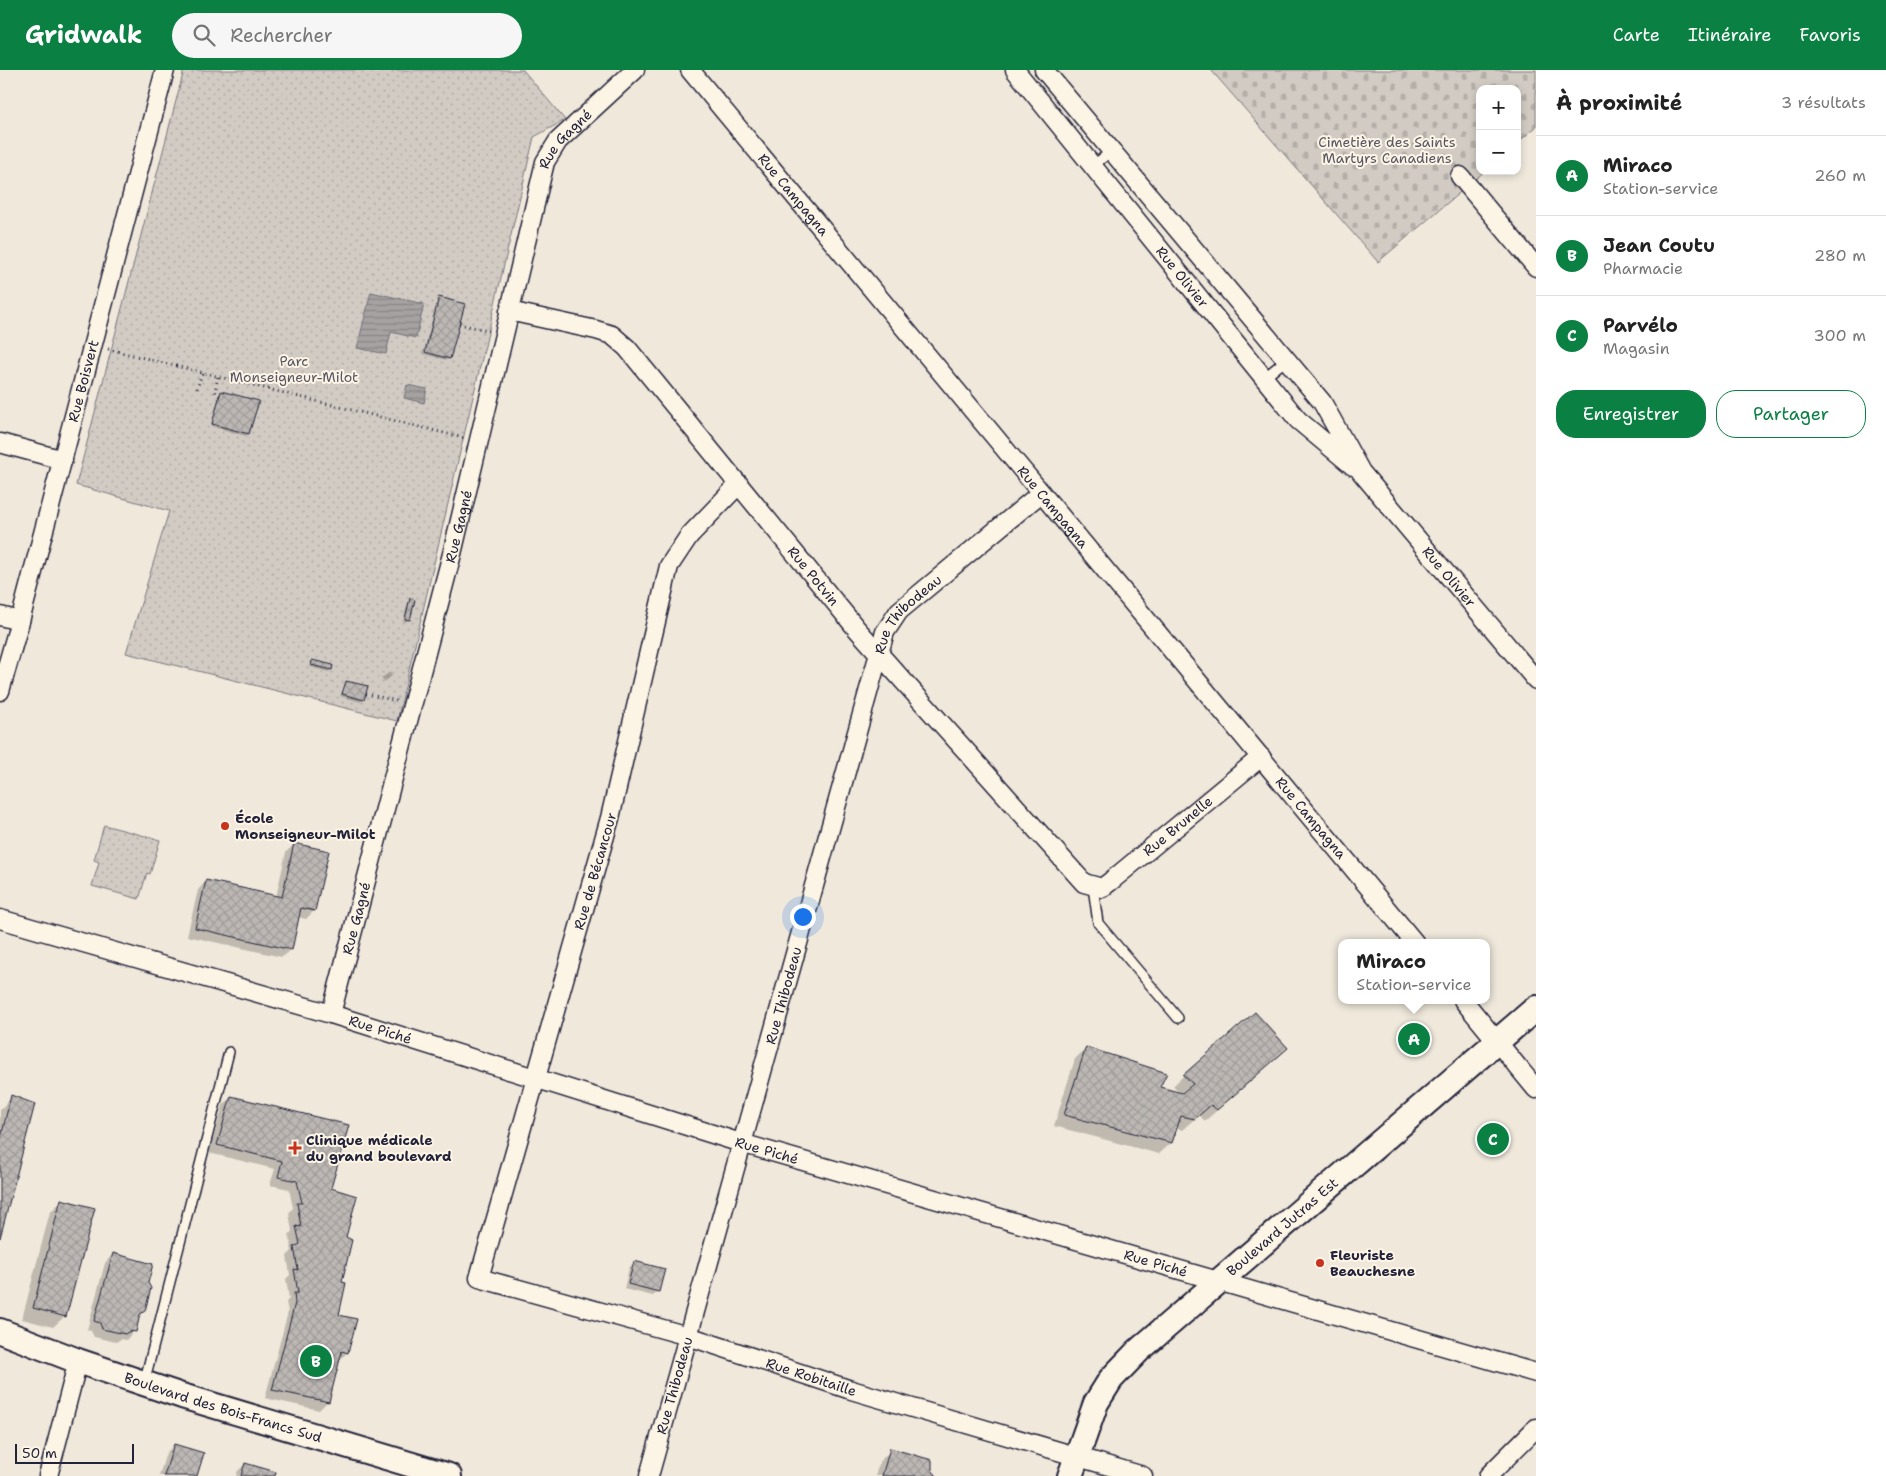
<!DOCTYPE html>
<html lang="fr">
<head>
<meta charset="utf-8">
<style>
	body { margin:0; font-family:"Shantell Sans",sans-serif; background:#f6f6f6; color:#222 }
	.controls { position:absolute; right:15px; top:15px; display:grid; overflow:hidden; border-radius:10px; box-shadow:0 2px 8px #0003 }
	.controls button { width:45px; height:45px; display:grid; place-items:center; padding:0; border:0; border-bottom:1px solid #e0e0e0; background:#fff; color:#222; font:25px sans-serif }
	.scale { position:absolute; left:15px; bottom:12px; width:119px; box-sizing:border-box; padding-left:5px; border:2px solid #22223b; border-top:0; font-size:14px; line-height:18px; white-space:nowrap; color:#22223b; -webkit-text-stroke:4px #fcf5e5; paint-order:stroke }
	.you { position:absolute; left:802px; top:846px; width:18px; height:18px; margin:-12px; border:4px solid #fff; border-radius:50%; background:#1a73e8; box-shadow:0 0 0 8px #1a73e833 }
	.badge { display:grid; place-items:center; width:32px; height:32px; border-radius:50%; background:#0b8043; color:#fff; font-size:16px; font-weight:700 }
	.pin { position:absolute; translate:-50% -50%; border:2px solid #fff; box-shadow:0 1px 5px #0006 }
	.popup { position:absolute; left:1338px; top:869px; width:152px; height:65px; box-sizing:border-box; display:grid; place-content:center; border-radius:10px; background:#fff; filter:drop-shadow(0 1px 4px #0005); font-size:16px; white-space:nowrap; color:#767676 }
	.popup b { font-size:19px; color:#222 }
	.popup::after { content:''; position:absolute; left:50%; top:100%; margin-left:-10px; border:10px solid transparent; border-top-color:#fff }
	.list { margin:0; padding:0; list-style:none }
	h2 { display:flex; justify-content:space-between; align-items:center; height:65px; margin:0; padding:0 20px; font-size:21px }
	h2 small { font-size:16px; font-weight:400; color:#767676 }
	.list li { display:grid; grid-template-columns:32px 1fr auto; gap:15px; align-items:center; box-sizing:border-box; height:80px; padding:0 20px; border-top:1px solid #e0e0e0 }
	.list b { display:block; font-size:19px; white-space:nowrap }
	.list p { margin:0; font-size:16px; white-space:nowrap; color:#767676 }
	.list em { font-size:16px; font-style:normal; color:#767676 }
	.actions { display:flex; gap:10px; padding:15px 20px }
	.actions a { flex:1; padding:11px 0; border:1px solid #0b8043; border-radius:20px; text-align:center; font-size:18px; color:#0b8043 }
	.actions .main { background:#0b8043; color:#fff }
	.icon { flex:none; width:28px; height:28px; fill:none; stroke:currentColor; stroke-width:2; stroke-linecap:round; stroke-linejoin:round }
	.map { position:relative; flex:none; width:1536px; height:1406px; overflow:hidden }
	header { display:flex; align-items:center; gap:30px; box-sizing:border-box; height:70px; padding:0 25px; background:#0b8043; color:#fff }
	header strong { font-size:24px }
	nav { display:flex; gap:28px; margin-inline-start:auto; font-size:18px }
	.search { width:350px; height:45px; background:#f6f6f6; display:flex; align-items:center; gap:12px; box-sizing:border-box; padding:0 18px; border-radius:28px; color:#767676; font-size:19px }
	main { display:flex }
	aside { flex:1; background:#fff }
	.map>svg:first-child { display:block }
	.cemetery { fill:url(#cemetery-stones); stroke:#7a767f }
	.park { fill:url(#park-dots); stroke:#7a767f }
	.water { fill:url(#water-rules); stroke:#716f79 }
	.shadow { fill:#0003 }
	.building { fill:url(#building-cross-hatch); stroke:#22223b }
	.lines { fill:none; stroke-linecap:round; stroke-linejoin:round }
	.lane-casing { stroke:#22223b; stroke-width:12 }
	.street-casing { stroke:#22223b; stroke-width:21 }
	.secondary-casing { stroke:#22223b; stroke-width:28 }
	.path { stroke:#22223b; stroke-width:3; stroke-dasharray:1 4; stroke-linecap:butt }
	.lane { stroke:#fcf5e5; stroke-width:9 }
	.street { stroke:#fcf5e5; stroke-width:18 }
	.secondary { stroke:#fcf5e5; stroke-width:24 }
	.poi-dot { fill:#c8321e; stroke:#fcf5e5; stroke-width:2 }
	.labels { text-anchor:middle; stroke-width:4; stroke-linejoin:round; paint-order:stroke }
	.street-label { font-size:14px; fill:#22223b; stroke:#fcf5e5 }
	.park-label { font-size:14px; fill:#575564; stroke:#fcf5e5 }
	.poi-label { font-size:14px; font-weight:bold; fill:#22223b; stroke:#fcf5e5; text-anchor:start }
</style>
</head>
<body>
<header>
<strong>Gridwalk</strong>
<div class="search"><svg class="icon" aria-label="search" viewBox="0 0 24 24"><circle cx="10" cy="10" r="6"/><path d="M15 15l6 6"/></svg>Rechercher</div>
<nav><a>Carte</a><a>Itinéraire</a><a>Favoris</a></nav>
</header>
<main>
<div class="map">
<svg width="1536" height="1406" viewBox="0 0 1536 1406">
	<defs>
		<pattern id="cemetery-stones" width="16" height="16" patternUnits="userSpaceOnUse" patternTransform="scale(1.25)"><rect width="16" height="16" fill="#d1cbc3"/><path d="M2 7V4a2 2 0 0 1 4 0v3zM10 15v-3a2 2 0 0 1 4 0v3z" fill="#b3aea8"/></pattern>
		<pattern id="park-dots" width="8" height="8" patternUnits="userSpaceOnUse" patternTransform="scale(1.25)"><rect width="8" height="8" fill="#d1cbc3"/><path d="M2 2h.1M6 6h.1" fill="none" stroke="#b3aea8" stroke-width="1.8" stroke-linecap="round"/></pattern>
		<pattern id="water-rules" width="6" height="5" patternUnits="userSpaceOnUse" patternTransform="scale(1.25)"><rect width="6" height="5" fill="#a6a2a2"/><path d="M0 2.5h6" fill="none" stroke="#878485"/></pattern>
		<pattern id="building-cross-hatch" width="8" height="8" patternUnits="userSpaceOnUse" patternTransform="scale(1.25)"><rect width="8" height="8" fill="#bcb7b3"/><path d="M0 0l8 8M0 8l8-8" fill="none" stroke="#a19d9b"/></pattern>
	</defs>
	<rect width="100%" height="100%" fill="#efe8db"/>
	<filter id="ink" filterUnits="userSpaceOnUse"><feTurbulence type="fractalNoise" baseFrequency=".02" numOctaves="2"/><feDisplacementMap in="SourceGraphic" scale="10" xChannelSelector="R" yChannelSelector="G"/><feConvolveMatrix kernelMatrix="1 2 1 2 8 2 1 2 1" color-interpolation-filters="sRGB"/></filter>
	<g filter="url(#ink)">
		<path class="cemetery" d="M1211,0H1536V57L1517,73V19H1480V101H1485L1378,192Z"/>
		<path class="park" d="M184,0H523L565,50L534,67L397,651L126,583L169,441L76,415Z
			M104,755L160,770L150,804L147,803L139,829L92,816L99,792L94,790Z"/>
		<path class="water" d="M371,222L424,234L416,268L391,262L386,284L357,278Z
			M407,315L427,319L424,333L404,328Z"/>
		<path class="shadow" d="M439,229L449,288L447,290L423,284L437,231Z
			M222,322L257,332L248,364L246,366L211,356L219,325Z
			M411,530L413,531L408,550L406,552L403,551L408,532Z
			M313,592L331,599L329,602L310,597Z
			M390,602L392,606L384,612L381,608Z
			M347,612L367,617L361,632L340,626Z
			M295,774L314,841L306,849L298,847L291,879L282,887L187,866L198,820L206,811L276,827L286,782Z
			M1086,978L1158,1018L1181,1024L1173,1016L1184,1005L1287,978L1205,1051L1199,1045L1182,1060L1176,1058L1171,1073L1159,1084L1054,1056L1075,989Z
			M12,1027L0,1163V1040Z
			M231,1027L330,1119L345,1167L337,1246L347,1283L338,1291L327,1332L319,1340L265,1328L288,1242L286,1232L289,1229L286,1209L290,1205L287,1186L292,1181L289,1165L292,1161L289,1143L293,1138L289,1119L270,1115L275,1099L209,1083L223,1035Z
			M62,1131L65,1246L53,1257L22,1249L50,1142Z
			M113,1184L147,1213L144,1240L138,1246L134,1261L126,1270L121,1269L116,1272L94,1267L91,1261L87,1260L105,1193Z
			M634,1192L658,1221L653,1226L624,1219L629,1198Z
			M174,1375L195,1406H159L166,1383Z
			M891,1380L931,1400L935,1406H875L880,1391Z
			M245,1394L274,1406H236L237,1402Z"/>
		<path class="building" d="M439,227L465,234L450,289L425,282Z
			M221,321L259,331L249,364L212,354Z
			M410,528L415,530L410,550L405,549Z
			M312,590L333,595L332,600L311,595Z
			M346,611L368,616L364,630L342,624Z
			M294,773L329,781L315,841L301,838L292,880L195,858L206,810L282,827Z
			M1255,942L1288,978L1217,1040L1211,1035L1195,1049L1181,1046L1172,1073L1064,1045L1086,977L1167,1003L1160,1017L1182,1023L1193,1014L1183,1005Z
			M11,1025L35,1034L0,1168V1072Z
			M231,1026L349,1055L331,1118L357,1126L346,1167L352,1170L342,1212L346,1213L339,1245L357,1249L348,1283L342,1281L329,1332L272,1320L295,1233L294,1223H298L294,1199L298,1200L294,1177L300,1174L296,1156L301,1157L297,1133H302L297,1111L278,1107L282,1091L217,1075Z
			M61,1129L95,1138L66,1247L33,1238Z
			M113,1183L153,1194L148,1213L151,1218L145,1241L140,1244L136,1262L130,1261L125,1264L102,1259L100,1253L94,1251Z
			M634,1191L665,1199L659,1222L628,1214Z
			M174,1374L204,1383L197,1406H164Z
			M890,1378L932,1390V1400L937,1406H882Z
			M245,1393L276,1402L275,1406H241Z"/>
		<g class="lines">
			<g class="lane-casing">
				<path id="lane" d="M1092,96L1112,81
					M1264,308L1286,290
					M1093,817L1098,853L1178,948
					M144,1313L229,982"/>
			</g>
			<g class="street-casing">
				<g id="street">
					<path id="s1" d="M690,0L1415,873"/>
					<path id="s2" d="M1015,0L1298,350L1353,396"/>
					<path id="s3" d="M1044,0L1322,332L1361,402L1536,610"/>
					<path d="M1460,106L1536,197"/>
					<path id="s4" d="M509,241L596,260L612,265L627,278L856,558L1084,813L1102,818L1111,811L1261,687"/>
					<path d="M0,373L63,390"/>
					<path id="s5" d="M739,414L689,466L669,496L610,748L479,1208L688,1266L848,1319L1143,1406"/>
					<path d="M0,546L20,551"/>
					<path id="s6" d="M0,621L20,551L165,0"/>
					<path id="s7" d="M0,849L331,944L741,1073L1536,1303"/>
					<path d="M1463,930L1536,1019"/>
					<path id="s8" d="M331,944L452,484L545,92L558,71L635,0"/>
					<path d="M48,1406L78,1291"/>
					<path id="s9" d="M649,1406L885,562L899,541L1041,423"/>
					<path d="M1488,1406L1536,1358"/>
				</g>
			</g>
			<g class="secondary-casing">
				<g id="secondary">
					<path id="s10" d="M0,1261L78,1291L182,1326L449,1406"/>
					<path id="s11" d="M1070,1406L1096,1333L1111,1309L1138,1281L1536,938"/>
				</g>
			</g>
			<path class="path" d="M459,254L490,261
				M108,279L464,368
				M218,307L215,320L216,323L220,326
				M197,319L202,303
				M366,624L397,631"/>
			<use href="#lane" class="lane"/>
			<use href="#street" class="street"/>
			<use href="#secondary" class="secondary"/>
		</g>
	</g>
	<g class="poi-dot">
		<circle cx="225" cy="756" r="5"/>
		<path d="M292.5 1070.5h5v5h5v5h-5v5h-5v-5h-5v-5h5z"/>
		<circle cx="1320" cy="1193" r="5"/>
	</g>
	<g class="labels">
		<g class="street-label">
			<text dy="5" stroke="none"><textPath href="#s8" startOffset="909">Rue Gagné</textPath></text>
			<text dy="5" stroke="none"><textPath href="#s1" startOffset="162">Rue Campagna</textPath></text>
			<text dy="5" stroke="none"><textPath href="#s2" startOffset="266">Rue Olivier</textPath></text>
			<text dy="5" stroke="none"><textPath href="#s6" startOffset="321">Rue Boisvert</textPath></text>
			<text dy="5" stroke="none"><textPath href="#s1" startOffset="568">Rue Campagna</textPath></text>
			<text dy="5" stroke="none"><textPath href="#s8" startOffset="504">Rue Gagné</textPath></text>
			<text dy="5" stroke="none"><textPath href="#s4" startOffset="420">Rue Potvin</textPath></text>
			<text dy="5" stroke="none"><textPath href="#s3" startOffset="650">Rue Olivier</textPath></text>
			<text dy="5" stroke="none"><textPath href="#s9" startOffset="904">Rue Thibodeau</textPath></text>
			<text dy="5" stroke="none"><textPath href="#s1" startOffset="972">Rue Campagna</textPath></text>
			<text dy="5" stroke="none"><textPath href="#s4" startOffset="946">Rue Brunelle</textPath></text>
			<text transform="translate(595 801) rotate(-74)" y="5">Rue de Bécancour</text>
			<text dy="5" stroke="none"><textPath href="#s8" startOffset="99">Rue Gagné</textPath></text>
			<text dy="5" stroke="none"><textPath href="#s9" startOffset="499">Rue Thibodeau</textPath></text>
			<text dy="5" stroke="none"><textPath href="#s7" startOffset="396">Rue Piché</textPath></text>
			<text dy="5" stroke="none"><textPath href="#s7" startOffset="801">Rue Piché</textPath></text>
			<text dy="5" stroke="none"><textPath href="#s11" startOffset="335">Boulevard Jutras Est</textPath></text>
			<text dy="5" stroke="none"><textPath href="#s7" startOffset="1206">Rue Piché</textPath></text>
			<text dy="5" stroke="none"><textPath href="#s5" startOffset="1192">Rue Robitaille</textPath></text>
			<text dy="5" stroke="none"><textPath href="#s9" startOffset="94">Rue Thibodeau</textPath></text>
			<text dy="5" stroke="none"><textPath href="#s10" startOffset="236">Boulevard des Bois-Francs Sud</textPath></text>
		</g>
		<g class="park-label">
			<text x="1387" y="77">Cimetière des Saints<tspan x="1387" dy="16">Martyrs Canadiens</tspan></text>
			<text x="294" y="296">Parc<tspan x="294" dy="16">Monseigneur-Milot</tspan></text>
		</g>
		<g class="poi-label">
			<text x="235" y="753">École<tspan x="235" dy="16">Monseigneur-Milot</tspan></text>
			<text x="306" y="1075">Clinique médicale<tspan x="306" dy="16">du grand boulevard</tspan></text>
			<text x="1330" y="1190">Fleuriste<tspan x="1330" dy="16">Beauchesne</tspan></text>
		</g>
	</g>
</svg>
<div class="controls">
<button>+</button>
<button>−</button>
</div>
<div class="scale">50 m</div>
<div class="you"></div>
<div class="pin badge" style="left:1414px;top:969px">A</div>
<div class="popup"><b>Miraco</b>Station-service</div>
<div class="pin badge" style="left:316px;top:1291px">B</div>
<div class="pin badge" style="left:1493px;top:1069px">C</div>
</div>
<aside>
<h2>À proximité<small>3 résultats</small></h2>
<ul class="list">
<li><span class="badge">A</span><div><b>Miraco</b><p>Station-service</p></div><em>260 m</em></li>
<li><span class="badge">B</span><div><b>Jean Coutu</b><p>Pharmacie</p></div><em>280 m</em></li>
<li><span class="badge">C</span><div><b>Parvélo</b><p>Magasin</p></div><em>300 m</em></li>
</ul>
<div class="actions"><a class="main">Enregistrer</a><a>Partager</a></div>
</aside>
</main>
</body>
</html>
